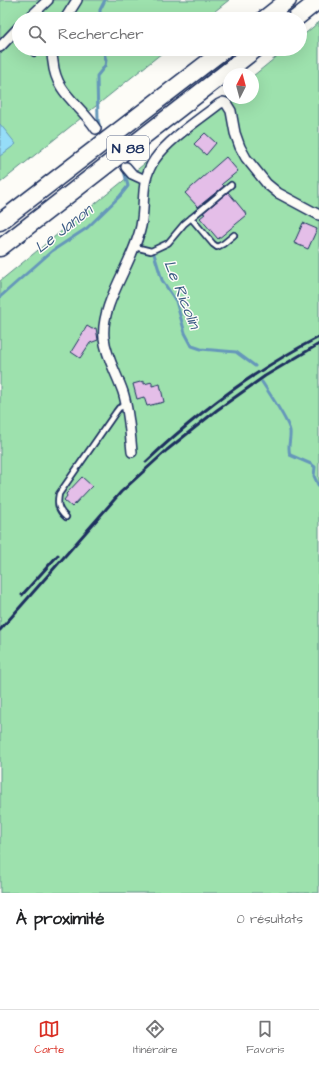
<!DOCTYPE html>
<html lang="fr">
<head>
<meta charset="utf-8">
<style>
	body { margin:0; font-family:"Architects Daughter",sans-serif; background:#f2f2f2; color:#202124 }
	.compass { position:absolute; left:223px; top:68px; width:36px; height:36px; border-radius:50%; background:#fff; box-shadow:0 4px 16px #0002; rotate:6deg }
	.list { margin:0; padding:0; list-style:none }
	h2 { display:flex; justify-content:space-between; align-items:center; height:52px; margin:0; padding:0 16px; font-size:17px }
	h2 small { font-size:13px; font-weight:400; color:#757577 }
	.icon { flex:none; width:22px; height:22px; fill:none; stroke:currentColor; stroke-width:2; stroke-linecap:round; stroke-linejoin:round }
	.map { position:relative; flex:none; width:319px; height:893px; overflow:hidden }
	.search { position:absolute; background:#fff; box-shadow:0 4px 16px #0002; left:12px; right:12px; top:12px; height:44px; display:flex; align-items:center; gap:10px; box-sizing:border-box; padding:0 14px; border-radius:22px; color:#757577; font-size:15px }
	.sheet { height:116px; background:#fff }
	nav { display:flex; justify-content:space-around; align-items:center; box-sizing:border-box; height:56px; border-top:1px solid #e0e0e0; background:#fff; font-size:11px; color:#757577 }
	nav a { display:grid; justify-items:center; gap:2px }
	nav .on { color:#d93025 }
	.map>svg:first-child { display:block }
	.green { fill:#9de1ad; stroke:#5c8886 }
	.water { fill:#96ddf8; stroke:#6597ba }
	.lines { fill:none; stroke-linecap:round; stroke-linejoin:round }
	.stream { stroke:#6597ba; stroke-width:3 }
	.building { fill:#e4bee8; stroke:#1b2f5e }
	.street-tunnel { stroke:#d0d3d8; stroke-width:9; stroke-dasharray:9 4.5; stroke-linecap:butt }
	.lane-casing { stroke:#1b2f5e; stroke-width:8 }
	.street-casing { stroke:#1b2f5e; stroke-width:12 }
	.highway-casing { stroke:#1b2f5e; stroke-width:19 }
	.lane { stroke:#fdfcf7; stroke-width:4.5 }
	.street { stroke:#fdfcf7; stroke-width:9 }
	.highway { stroke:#fdfcf7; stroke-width:16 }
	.rail { stroke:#1b2f5e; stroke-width:3 }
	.labels { text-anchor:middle; stroke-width:3; stroke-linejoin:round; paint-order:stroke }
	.shield { fill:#fdfcf7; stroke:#5f6c8c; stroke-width:1 }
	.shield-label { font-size:14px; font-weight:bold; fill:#1b2f5e }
	.water-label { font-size:16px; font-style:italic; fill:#3a5a84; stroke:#fdfcf7 }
</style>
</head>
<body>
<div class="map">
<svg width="319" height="893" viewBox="0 0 319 893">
	<rect width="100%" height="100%" fill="#fdfcf7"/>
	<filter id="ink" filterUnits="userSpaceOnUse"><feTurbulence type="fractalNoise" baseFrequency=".025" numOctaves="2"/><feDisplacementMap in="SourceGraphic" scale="8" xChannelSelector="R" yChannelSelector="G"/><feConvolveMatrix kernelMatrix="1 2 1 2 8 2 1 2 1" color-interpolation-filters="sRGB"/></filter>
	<g filter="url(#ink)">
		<path class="green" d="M0,0H229L205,19H19V49H167L0,183Z
			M319,22V893H0V281L229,95V98H253V76L286,49H300V38Z"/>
		<path class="water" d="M0,124L16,144L0,156Z"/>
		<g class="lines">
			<path class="stream" d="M100,19V10L105,0
				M100,128L98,120L97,76L105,66L106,60L103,49
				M154,254L162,280L176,301L185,333L192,346L201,349L236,352L255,366
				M0,297L52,251L87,228L120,196L128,186L124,171
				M262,382C268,391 289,423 290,431C291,440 287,446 290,455L311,464L315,467L314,476L319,487"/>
		</g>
		<path class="building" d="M205,133L216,143L206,155L194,144Z
			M226,157L238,171L222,184L224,186L198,207L185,193Z
			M228,192L247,215L218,239L200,218L205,214L203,213Z
			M303,223L317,229L308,249L294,243Z
			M87,326L92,329L96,328L98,340L90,343L80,358L71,352Z
			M144,381V384L152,382V386L160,384L164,402L147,406L144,397L137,399L133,384Z
			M82,477L92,486L72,507L64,500L67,496L66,494Z"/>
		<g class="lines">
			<path class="street-tunnel" d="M96,129L126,167"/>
			<g class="lane-casing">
				<path id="lane" d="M34,53L37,49
					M191,218L213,244L217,247L223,244L234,235
					M135,247L151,251L168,243L184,224L231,185
					M66,517C58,510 57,504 59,494L116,412L119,408L126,405"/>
			</g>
			<g class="street-casing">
				<path id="street" d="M28,19L48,0
					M65,19L77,0
					M0,47L19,27
					M53,49C52,53 52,57 53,62C56,94 80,104 96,129
					M126,167L132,174L145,180
					M132,452C130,432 129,411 123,392C117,374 106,357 104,338C100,303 134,262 141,226C146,201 139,183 155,159C169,139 200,119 219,104L223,102L226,103L231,111L235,133L240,147L246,158L267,184L278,193L319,215"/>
			</g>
			<g class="highway-casing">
				<path id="highway" d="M264,19L288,0
					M295,19L319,0
					M0,222L225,49
					M0,248L256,49"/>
			</g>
			<use href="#lane" class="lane"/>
			<use href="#street" class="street"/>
			<use href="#highway" class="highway"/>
			<path class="rail" d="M146,462C196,414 257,369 319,337
				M22,595L58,555
				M0,630L121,492L167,450L217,410L265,376L319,344"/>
		</g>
	</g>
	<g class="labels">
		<rect class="shield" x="107" y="136" width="42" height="24" rx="3"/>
		<g class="shield-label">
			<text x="128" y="153">N 88</text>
		</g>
		<g class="water-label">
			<text transform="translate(63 228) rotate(-38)" y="6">Le Janon</text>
			<text transform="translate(183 294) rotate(68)" y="6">Le Ricolin</text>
		</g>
	</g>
</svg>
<svg class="compass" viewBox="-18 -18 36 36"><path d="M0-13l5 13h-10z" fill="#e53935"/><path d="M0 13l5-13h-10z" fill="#757577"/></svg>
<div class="search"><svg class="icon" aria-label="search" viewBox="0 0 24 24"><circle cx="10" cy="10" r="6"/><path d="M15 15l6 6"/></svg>Rechercher</div>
</div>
<section class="sheet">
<h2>À proximité<small>0 résultats</small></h2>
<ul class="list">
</ul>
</section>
<nav>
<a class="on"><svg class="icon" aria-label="map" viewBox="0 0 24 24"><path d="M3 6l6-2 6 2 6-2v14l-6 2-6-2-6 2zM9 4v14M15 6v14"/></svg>Carte</a>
<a><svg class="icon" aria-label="directions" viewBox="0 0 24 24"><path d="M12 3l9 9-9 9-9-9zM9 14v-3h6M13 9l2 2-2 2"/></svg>Itinéraire</a>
<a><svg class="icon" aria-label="saved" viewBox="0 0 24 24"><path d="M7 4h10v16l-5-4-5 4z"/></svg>Favoris</a>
</nav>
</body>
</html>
